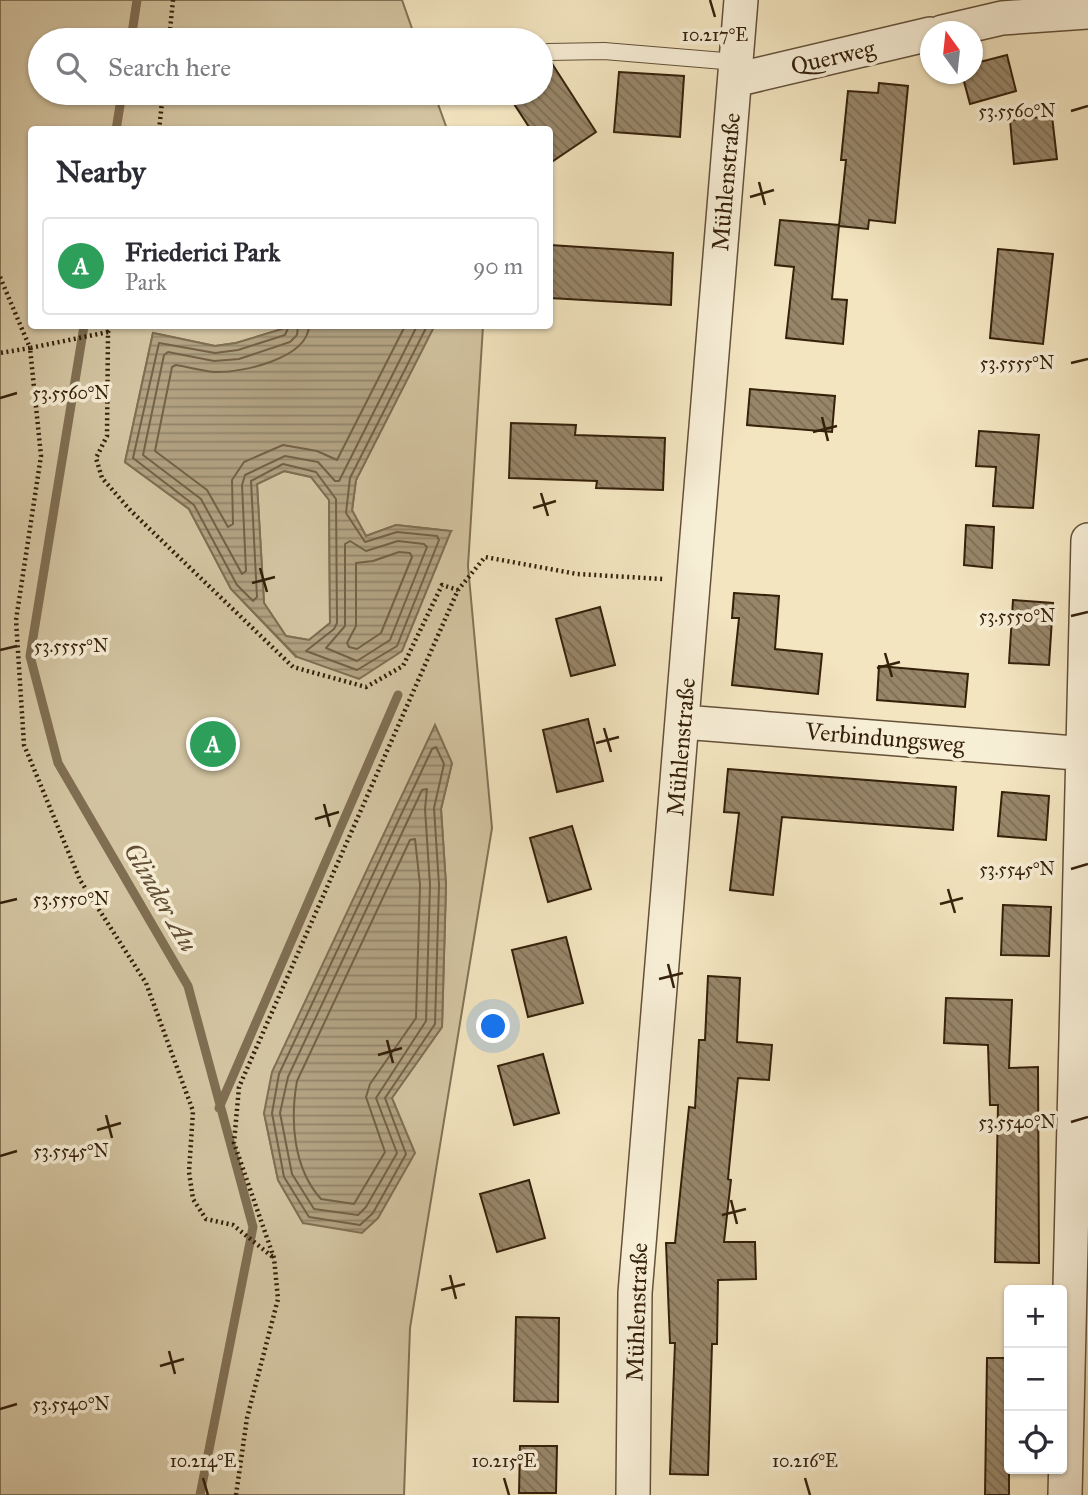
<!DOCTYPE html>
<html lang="en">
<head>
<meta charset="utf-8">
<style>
	body { margin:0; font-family:"IM FELL Great Primer",serif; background:#f7f7f7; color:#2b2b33 }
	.controls { position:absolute; right:21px; bottom:21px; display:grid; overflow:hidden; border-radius:7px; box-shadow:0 2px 5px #0004 }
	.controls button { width:63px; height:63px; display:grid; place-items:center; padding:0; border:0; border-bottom:2px solid #e1e1e2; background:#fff; color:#2b2b33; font:35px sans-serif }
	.compass { position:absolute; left:920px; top:21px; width:63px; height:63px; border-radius:50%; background:#fff; box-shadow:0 2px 5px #0004; rotate:345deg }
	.you { position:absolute; left:494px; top:1027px; width:24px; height:24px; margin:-18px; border:5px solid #fff; border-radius:50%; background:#1a73e8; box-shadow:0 0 0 10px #1a73e833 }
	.badge { display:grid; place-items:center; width:46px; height:46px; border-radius:50%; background:#d93025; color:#fff; font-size:23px; font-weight:700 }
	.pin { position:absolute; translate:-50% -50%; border:4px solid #fff; box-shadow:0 2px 7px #0006 }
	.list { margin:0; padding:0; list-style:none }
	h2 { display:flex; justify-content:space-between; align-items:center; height:91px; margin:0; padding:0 28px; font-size:30px }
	h2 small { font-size:23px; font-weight:400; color:#7c7c81 }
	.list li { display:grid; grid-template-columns:46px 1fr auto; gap:21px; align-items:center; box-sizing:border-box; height:98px; margin:0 14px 14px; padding:0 14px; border:2px solid #e1e1e2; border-radius:7px }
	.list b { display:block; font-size:26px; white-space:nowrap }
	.list p { margin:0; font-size:23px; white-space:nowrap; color:#7c7c81 }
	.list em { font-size:23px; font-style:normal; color:#7c7c81 }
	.icon { flex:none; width:38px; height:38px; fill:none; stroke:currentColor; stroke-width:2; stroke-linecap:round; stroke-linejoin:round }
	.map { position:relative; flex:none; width:1088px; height:1495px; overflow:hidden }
	.search { position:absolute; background:#fff; box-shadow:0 2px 5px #0004; left:28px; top:28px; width:525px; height:77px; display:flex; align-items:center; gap:18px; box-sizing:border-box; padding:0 24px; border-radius:38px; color:#7c7c81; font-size:26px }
	.panel { position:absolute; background:#fff; box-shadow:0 2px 5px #0004; left:28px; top:126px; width:525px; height:203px; border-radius:7px }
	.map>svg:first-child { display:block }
	.park { fill:#d3c4a1; stroke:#847256; stroke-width:2; fill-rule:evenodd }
	.water { fill:url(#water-rules); stroke:#806e52; stroke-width:2; fill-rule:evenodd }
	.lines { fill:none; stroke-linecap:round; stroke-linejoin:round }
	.shore { stroke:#746146; stroke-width:2 }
	.stream { stroke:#806e52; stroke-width:9 }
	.building { fill:url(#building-back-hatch); stroke:#35200a; stroke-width:2 }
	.service-casing { stroke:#645138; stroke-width:18 }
	.minor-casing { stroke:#645138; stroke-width:36 }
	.path { stroke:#35200a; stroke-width:4.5; stroke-dasharray:2 3.5; stroke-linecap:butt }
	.service { stroke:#f7eed6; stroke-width:16 }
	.minor { stroke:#f7eed6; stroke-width:33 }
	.ticks { fill:none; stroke:#35200a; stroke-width:2.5 }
	.labels { text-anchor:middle; stroke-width:7; stroke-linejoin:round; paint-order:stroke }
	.street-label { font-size:24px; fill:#35200a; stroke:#f7eed6 }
	.water-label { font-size:26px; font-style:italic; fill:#614e34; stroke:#f7eed6 }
	.ticks-label { font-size:18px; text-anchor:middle; fill:#35200a; stroke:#f7eed6; stroke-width:7; stroke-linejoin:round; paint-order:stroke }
</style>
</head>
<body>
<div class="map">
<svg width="1088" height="1495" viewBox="0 0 1088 1495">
	<defs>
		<pattern id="water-rules" width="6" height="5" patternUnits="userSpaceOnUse" patternTransform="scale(1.75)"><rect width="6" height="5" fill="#b2a282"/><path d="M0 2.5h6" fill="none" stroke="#928469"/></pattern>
		<pattern id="building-back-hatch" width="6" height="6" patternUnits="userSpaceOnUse" patternTransform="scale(1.75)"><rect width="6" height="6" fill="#988669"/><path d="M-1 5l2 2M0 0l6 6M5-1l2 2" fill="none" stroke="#7d6d55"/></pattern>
	</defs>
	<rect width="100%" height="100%" fill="#f3e5c0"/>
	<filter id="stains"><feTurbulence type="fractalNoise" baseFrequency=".00286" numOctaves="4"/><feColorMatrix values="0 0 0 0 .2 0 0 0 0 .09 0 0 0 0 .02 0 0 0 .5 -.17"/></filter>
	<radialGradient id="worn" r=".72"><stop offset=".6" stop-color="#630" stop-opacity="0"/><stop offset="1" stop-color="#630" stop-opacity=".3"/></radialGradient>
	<path class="park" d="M0,0H402L416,40H40V93H434L447,129L32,130V326H292L236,343L215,346L153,333L125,462L189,509L231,589L296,657L451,531L396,525L366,536L352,511L356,480L433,328L408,326H483L468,566L492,828L410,1328L404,1495H0ZM452,763L441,809L446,885L442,1027L303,1223L278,1180L264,1113Z
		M284,471L311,477L329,500L330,623L309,640L286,636L264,603L257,484Z"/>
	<path class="water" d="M292,326L434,327L356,480L352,510L366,536L396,525L451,531L402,651L359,679L297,657L231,589L189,509L125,462L153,333L215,346L236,343ZM284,471L311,477L329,500L330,623L309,640L286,636L264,603L257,484Z
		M435,725L452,763L441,809L446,885L442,1027L392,1098L415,1153L378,1218L362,1233L303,1223L278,1180L264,1113L272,1072Z"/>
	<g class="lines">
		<path class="shore" d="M289,326L285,335L238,350L215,353L159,343L133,458L194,505L237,585L253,601L257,597L251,481L283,464L316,472L336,499L337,623L334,629L306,651L357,670L397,646L439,540L437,536L397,532L365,542L346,513L350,478L427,326
			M298,326L297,335L290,342L239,359L214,361L168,352L164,355L143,455L201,499L242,574L246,571L242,485L245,475L285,456L318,462L335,481H339L417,326
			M309,326C307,359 241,373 214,372C201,371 188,367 176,365L172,367L155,451L207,490L228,527L233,524L232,480L244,462L283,445L317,451L337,460L405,326
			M350,541L366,551L398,541L424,544L427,547L390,640L357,661L326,648L345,626V544Z
			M399,552L410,553L412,557L381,633L357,649L349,647L347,643L356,626V563L373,561Z
			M436,747L444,764L434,808L439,885L435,1024L385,1098L406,1154L373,1213L360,1225L309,1217L284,1177L272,1113L279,1074L432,749Z
			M427,789L425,809L430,885L426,1021L376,1098L397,1153L366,1207L358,1215L314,1209L292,1174L280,1113L288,1077L422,790Z
			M415,839L420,885L416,1018L370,1084L366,1097L385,1152L354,1204L321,1199C293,1168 290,1120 297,1081L410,840Z"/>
		<path class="stream" d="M131,40L137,0
			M116,130L122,93
			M84,326L30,656L58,763L188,986L253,1227L200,1495
			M219,1108L398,695"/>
	</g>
	<path class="building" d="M1007,55L1016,91L970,104L962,74H972V64Z
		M541,59L551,62L596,132L550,163V130H531L507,93H541Z
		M619,72L684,76L680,137L614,132Z
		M879,83L908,86L895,223L869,220L868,229L839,226L846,160H841L848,91L878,93Z
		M1052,116L1057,159L1014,164L1010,120Z
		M780,220L839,225L832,299L847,300L843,344L786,338L794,267L775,265Z
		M550,245L673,253L671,305L550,298Z
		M998,249L1053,254L1043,344L990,338Z
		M750,389L835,396L832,432L747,425Z
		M511,423L576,425L575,435L665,438L663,490L596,488L597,481L509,478Z
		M979,431L1039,435L1033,508L993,506L996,467L976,466Z
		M966,525L994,527L992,568L964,565Z
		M734,593L779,596L775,649L822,654L818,694L732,685L739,618H732Z
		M1013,600L1053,603L1049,665L1009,663Z
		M600,607L615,665L571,676L556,619Z
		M879,666L968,674L965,707L877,700Z
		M588,719L603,781L557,792L543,730Z
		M728,769L956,787L953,830L782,817L773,895L730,890L739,813L724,812Z
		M1002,792L1049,796L1046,840L998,836Z
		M572,826L591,889L548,902L530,838Z
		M1003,905L1051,907L1049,956L1001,955Z
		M566,937L583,1003L528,1017L512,950Z
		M708,976L740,978L737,1042L772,1045L769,1080L738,1078L728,1179L731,1180L724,1242H755L756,1279L718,1280L717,1344H712L708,1475L670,1474L675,1343H670L666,1243H675L689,1107L695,1108L699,1040H705Z
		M946,998L1012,1000L1009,1068L1038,1067L1039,1263L995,1262L998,1105H990L988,1045L944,1043Z
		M543,1054L559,1113L514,1125L498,1066Z
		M529,1180L545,1238L497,1252L480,1194Z
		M516,1317L559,1318L558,1402L514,1401Z
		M987,1358H1009V1495H985Z
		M520,1446H557L556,1493H519Z"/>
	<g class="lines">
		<g class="service-casing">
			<path id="service" d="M548,52L604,51L736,62"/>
		</g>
		<g class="minor-casing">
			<path id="minor" d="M942,32L1002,18L1088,12
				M735,80L930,34
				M683,722L1088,754
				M633,1495L635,1293L741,0
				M1065,1495L1088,540"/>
		</g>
		<path class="path" d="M169,40L173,0
			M159,130L163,93
			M0,277L30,348L0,353
			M112,326L108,332L107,436L96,458L102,478L131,511L293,667L366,687L403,666L442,585L458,590
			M108,332L30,348L41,456L16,620L24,745L80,880L146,983L193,1111L189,1172L193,1199L206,1219L233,1225L274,1258
			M236,1495L247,1418L278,1299L274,1258L234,1143L239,1087L458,590L485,557L577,574L663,579"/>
		<use href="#service" class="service"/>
		<use href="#minor" class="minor"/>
	</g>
	<path class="ticks" d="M710,0L715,17M1071,111L1088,106M759,182L765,205M750,197L774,190M1071,363L1088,359M0,398L17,393M822,417L828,441M813,432L837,426M541,493L548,516M533,508L556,501M260,568L267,592M252,583L275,577M1071,616L1088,612M0,650L17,646M885,653L892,677M877,668L900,662M604,728L611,752M596,743L619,737M324,804L330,827M315,819L339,812M1071,869L1088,864M948,889L955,913M0,903L17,899M940,904L963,898M668,964L674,988M659,979L683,973M387,1040L393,1063M378,1055L402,1048M106,1115L112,1138M1071,1122L1088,1117M97,1130L121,1123M0,1156L17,1151M731,1200L737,1224M722,1215L746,1209M450,1275L456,1299M441,1290L465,1284M169,1351L175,1374M160,1366L184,1359M0,1409L17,1404M203,1478L208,1495M504,1478L509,1495M805,1478L810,1495"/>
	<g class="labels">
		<g class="street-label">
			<text transform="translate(833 57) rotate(-13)" y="8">Querweg</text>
			<text transform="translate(726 182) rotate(-85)" y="8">Mühlenstraße</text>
			<text transform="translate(885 738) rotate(5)" y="8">Verbindungsweg</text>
			<text transform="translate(681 747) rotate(-85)" y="8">Mühlenstraße</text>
			<text transform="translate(637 1312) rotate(-88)" y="8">Mühlenstraße</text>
		</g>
		<g class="water-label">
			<text transform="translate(161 897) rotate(60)" y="9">Glinder Au</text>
		</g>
	</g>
	<g class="ticks-label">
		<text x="715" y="41">10.217°E</text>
		<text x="1017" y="117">53.5560°N</text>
		<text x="1017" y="369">53.5555°N</text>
		<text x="71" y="399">53.5560°N</text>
		<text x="1017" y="622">53.5550°N</text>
		<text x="71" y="652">53.5555°N</text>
		<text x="1017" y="875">53.5545°N</text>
		<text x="71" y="905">53.5550°N</text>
		<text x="1017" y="1128">53.5540°N</text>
		<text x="71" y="1157">53.5545°N</text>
		<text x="71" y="1410">53.5540°N</text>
		<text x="203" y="1467">10.214°E</text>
		<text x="504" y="1467">10.215°E</text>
		<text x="805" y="1467">10.216°E</text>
	</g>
	<rect width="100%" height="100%" filter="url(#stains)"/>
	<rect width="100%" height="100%" fill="url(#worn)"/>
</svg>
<div class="controls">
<button>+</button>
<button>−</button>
<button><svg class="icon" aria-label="locate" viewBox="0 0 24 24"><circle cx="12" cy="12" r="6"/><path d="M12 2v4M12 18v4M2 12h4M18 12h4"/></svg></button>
</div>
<svg class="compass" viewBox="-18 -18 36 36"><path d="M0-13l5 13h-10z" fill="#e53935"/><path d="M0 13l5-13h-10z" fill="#7c7c81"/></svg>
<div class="you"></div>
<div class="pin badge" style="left:213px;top:744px;background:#2e9e5b">A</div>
<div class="search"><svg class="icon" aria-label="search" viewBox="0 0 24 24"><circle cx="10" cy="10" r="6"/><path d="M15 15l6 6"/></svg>Search here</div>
<section class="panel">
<h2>Nearby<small></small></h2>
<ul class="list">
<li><span class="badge" style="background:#2e9e5b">A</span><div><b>Friederici Park</b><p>Park</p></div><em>90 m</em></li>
</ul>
</section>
</div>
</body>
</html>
